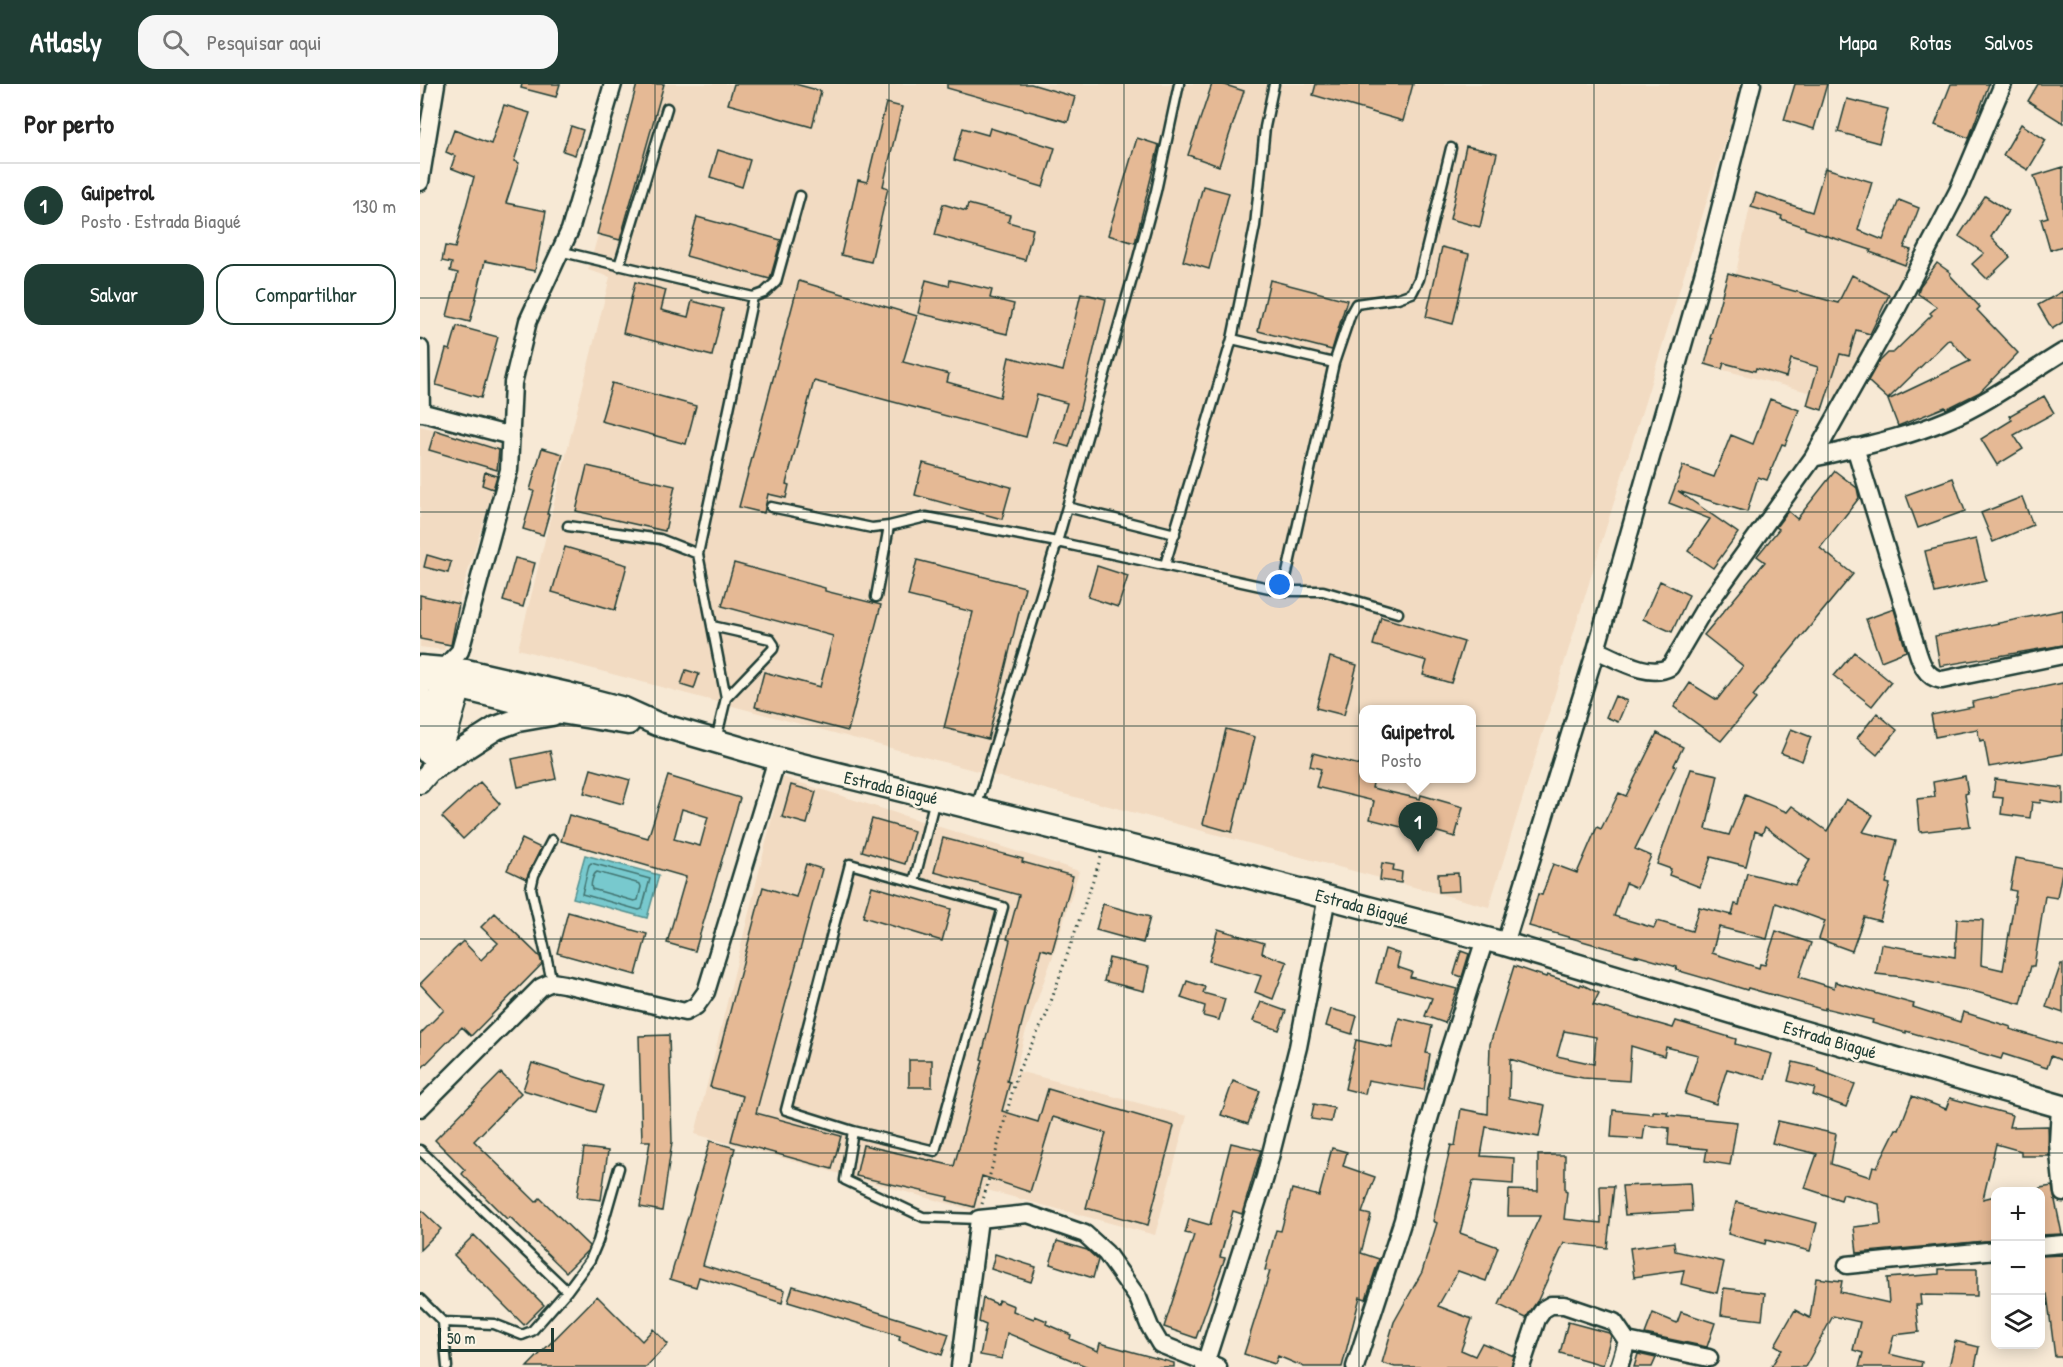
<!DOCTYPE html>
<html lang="pt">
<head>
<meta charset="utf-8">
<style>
	body { margin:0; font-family:"Patrick Hand",sans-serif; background:#f6f6f6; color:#222 }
	.controls { position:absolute; right:18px; bottom:18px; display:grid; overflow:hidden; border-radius:12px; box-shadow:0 3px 15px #0003 }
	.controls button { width:54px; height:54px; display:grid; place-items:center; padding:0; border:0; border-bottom:2px solid #e0e0e0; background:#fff; color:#222; font:30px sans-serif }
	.scale { position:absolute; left:18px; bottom:15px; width:116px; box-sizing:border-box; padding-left:6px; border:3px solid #1f3d34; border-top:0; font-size:16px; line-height:21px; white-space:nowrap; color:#1f3d34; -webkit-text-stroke:4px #fcf5e5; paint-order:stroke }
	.you { position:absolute; left:860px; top:501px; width:21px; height:21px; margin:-15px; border:4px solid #fff; border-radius:50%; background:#1a73e8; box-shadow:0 0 0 9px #1a73e833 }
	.badge { display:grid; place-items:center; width:39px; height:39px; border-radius:50%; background:#1f3d34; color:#fff; font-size:20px; font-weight:700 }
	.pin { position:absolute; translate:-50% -50px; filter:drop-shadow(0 2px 3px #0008) }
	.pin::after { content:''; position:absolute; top:32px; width:21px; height:18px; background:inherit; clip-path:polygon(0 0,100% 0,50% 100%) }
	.popup { position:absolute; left:939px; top:621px; width:117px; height:78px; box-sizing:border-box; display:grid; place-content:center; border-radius:12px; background:#fff; filter:drop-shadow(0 2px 4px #0005); font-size:20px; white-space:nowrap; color:#767676 }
	.popup b { font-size:22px; color:#222 }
	.popup::after { content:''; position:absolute; left:50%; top:100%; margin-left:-12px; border:12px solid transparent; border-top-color:#fff }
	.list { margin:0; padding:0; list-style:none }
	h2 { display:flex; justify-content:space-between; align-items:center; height:78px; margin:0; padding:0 24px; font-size:26px }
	h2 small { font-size:20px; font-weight:400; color:#767676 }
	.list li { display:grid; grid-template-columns:39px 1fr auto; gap:18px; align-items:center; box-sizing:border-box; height:84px; padding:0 24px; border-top:2px solid #e0e0e0 }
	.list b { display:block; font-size:22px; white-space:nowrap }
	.list p { margin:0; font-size:20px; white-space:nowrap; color:#767676 }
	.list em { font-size:20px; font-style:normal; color:#767676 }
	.actions { display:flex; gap:12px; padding:18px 24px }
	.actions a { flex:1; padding:14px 0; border:2px solid #1f3d34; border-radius:18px; text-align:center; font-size:21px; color:#1f3d34 }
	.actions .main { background:#1f3d34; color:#fff }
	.icon { flex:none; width:33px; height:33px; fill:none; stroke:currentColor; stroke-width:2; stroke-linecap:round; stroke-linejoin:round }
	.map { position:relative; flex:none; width:1643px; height:1283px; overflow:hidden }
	header { display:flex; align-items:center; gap:36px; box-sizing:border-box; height:84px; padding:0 30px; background:#1f3d34; color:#fff }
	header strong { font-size:28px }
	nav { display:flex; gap:33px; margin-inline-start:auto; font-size:21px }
	.search { width:420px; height:54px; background:#f6f6f6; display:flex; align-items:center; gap:15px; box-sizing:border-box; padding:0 21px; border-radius:18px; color:#767676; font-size:22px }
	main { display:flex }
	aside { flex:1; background:#fff }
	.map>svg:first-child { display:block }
	.built { fill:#f2dbc2; fill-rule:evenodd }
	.water { fill:#78c9ce; stroke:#549190; stroke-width:1.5 }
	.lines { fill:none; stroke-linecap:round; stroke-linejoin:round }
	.shore { stroke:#437572; stroke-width:1.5 }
	.building { fill:#e5b995; stroke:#1f3d34; stroke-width:1.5; fill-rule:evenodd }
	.service-casing { stroke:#1f3d34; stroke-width:13 }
	.minor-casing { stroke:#1f3d34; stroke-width:21 }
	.tertiary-casing { stroke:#1f3d34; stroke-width:24 }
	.secondary-casing { stroke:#1f3d34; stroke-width:27 }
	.path { stroke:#1f3d34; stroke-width:3; stroke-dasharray:1.5 4.5; stroke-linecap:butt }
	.service { stroke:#fcf5e5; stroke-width:8 }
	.minor { stroke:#fcf5e5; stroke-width:16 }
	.tertiary { stroke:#fcf5e5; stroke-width:20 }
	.secondary { stroke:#fcf5e5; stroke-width:22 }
	.grid { fill:none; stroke:#1f3d34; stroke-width:1.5; stroke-opacity:0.55 }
	.labels { text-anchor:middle; stroke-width:5; stroke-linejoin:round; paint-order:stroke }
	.street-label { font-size:18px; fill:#1f3d34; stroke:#fcf5e5 }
</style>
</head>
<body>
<header>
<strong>Atlasly</strong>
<div class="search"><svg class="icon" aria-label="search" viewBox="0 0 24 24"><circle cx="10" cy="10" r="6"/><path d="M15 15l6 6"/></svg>Pesquisar aqui</div>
<nav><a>Mapa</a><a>Rotas</a><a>Salvos</a></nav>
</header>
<main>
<aside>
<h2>Por perto<small></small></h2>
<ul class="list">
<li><span class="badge">1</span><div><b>Guipetrol</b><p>Posto · Estrada Biagué</p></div><em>130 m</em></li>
</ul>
<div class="actions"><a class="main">Salvar</a><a>Compartilhar</a></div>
</aside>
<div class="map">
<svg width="1643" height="1283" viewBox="0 0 1643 1283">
	<rect width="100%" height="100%" fill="#f7e9d5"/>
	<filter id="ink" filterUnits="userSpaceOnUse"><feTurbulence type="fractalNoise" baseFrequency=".0167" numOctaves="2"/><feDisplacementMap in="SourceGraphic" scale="12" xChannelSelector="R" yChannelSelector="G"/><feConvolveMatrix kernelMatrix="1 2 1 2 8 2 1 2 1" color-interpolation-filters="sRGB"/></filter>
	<g filter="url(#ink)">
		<path class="built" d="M222,0H1323L1069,823L98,565L190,193L168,186ZM944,626H1052V694H944Z
			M1333,108L1490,177L1415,315L1296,284Z
			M0,342L86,363L24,566L0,563Z
			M362,693L659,787L634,869L605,950L559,1128L275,1050Z
			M598,987L767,1032L735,1151L567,1106Z"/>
		<path class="water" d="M165,771L239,791L227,834L153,814Z"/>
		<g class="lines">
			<path class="shore" d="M171,779L230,795L222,825L219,826L162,810L169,781Z
				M177,788L220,800L221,803L218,816L214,817L172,805C170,801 173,790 177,788Z"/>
		</g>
		<path class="building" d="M102,0H140L136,13L101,4Z
			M217,0H244L200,156L177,150Z
			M314,0H375L401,7L392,43L308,20Z
			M527,0H611L655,13L648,38L527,4Z
			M792,0H802L824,7L799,82L768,71Z
			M896,0H993L983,37L893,11Z
			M1375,0H1407L1394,45L1364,36Z
			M1531,0H1569L1549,54L1515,41Z
			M1618,0H1643V39L1608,17Z
			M1427,15L1468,25L1459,59L1418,48Z
			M466,19L482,23L463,102L468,104L451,178L421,171L438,96L447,98Z
			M84,21L110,29L94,77L99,79L86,119L126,127L115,187L65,177L50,238L27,232L38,189L30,187L32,179L22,177L25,162L35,164L54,93L31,84L35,72L26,68L34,46L71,60Z
			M1601,40L1626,56L1608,86L1583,71Z
			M151,42L163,46L155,71L143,67Z
			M543,44L568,51L570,44L635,64L623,103L534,76Z
			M717,54L739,61L715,159L688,151Z
			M1046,62L1077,69L1060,143L1030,135Z
			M298,66L330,76L322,103L290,93Z
			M1643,83V162L1630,166L1621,135L1628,133L1614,92Z
			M1405,84L1452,98L1438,146L1463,156L1479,116L1499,124L1484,164L1491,166L1485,181L1450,168L1451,166L1385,145V143L1361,135L1362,132L1331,123L1336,109L1392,128Z
			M783,102L809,109L789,185L763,177Z
			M1565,112L1588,127L1571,153L1590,173L1567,195L1552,180L1564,169L1539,152Z
			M523,120L546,127L548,120L590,131L588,138L613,145L605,176L515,151Z
			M277,133L361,156L350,195L266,172Z
			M1022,163L1049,170L1033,240L1006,233Z
			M1517,179L1531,189L1530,191L1560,223L1557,226L1598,269L1560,308L1526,325L1525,323L1478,342L1468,316L1550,277L1529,255L1468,315L1448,297L1458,279L1468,269H1473L1512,231L1510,229L1517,223L1498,210L1500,202Z
			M1308,189L1418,219L1432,191L1469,211L1450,250L1436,246L1429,272L1420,270L1402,326L1387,321L1398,283L1371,275L1366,293L1336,284L1335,287L1304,279L1302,285L1285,280L1292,255L1290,254Z
			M506,196L529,202L530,196L572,206L570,214L594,220L587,250L498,229Z
			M850,196L927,216L912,266L838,247Z
			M379,197L497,232L483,278L529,290L527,298L580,313L589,273L643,287L661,209L686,215L657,337L649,363L635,359L647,319L617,311L606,353L394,297L366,400L369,401L366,414L348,410L344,429L319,423Z
			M215,198L246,206L241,226L268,233L272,217L303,225L292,272L203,249Z
			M1643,207V238L1632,245L1618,221Z
			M37,242L78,253L61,314L16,301L26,265L30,266Z
			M192,299L276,322L266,360L181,337Z
			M1624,312L1634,329L1594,351L1603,365L1577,381L1561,355L1592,336L1589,332Z
			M1350,315L1379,326L1365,361L1362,360L1347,396L1338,393L1327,428L1258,407L1318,449L1293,484L1268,467L1290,435L1249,419L1263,382L1294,393L1311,351L1333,360Z
			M15,346L79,366L77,386L9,366Z
			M122,364L143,370L127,430H129L123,451L103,445L114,407L110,406Z
			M503,379L591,403L582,435L495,411Z
			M167,382L255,402L245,447L156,427Z
			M1415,387L1437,404L1439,414L1400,464L1433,490L1333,612L1336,615L1301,657L1254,623L1270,599L1297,616L1323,582L1284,551L1345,478L1337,472L1359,445L1356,443L1368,427L1377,435Z
			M65,388L77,392L73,405L62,401Z
			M1533,394L1545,427L1498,444L1486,411Z
			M1602,413L1613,441L1573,458L1561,429Z
			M1556,455L1566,497L1515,509L1505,467Z
			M145,463L207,481L195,526L132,508Z
			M7,471L31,478L28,489L4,483Z
			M95,474L115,479L103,523L83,517Z
			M497,476L605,503L568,655L524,644L553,528L488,512Z
			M314,479L405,504V507L461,521L428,647L335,623L344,588L400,603L413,552L302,522Z
			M677,482L708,492L698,523L668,513Z
			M1240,497L1269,511L1252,548L1223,535Z
			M0,511L39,520L31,561L0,555Z
			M1474,525L1486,567L1461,577L1446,535Z
			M1643,526V561L1520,582L1515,552Z
			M961,533L1044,558L1031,599L1003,591L1007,577L953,561Z
			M1434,568L1471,598L1452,622L1414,592Z
			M910,573L937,581L924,631L896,624Z
			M266,586L279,590L274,605L261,601Z
			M1643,599V670L1569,683L1564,656L1560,657L1557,645L1515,653L1511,631L1553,623L1552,618Z
			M1195,612L1207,617L1198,638L1186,633Z
			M1457,629L1477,646L1457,671L1437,654Z
			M806,645L835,653L812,748L783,740Z
			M1371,645L1391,653L1382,677L1361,669Z
			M1237,649L1263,663L1254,681L1256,682L1215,765L1231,772L1217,804L1206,799L1194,832L1234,844L1237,837L1272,847L1279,823L1312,831L1315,820L1319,821L1327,789L1375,801L1390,776L1345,743L1342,750L1335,747L1326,782L1291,773L1280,803L1249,791L1251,785L1237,780L1271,685L1298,691L1286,745L1309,751L1325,711L1367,728L1372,722L1407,747L1426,715L1453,731L1443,748L1477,756L1466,799L1470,800L1460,837L1444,833L1432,867L1399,855L1405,837L1356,819L1347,855L1299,843L1292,869L1339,884L1340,880L1345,881L1356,847L1391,859L1379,893L1414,904L1415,898L1494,920L1493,923L1540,938L1543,928L1591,943L1590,945L1643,961V977L1631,972L1627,984L1583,970L1581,975L1486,947V949L1452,939L1453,936L1405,924V926L1328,904L1327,906L1288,894L1287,895L1256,886L1257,883L1215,871V872L1109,842L1118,810L1122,811L1133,780L1157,789L1177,743L1181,745L1199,709L1206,712Z
			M130,667L136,695L98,703L92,675Z
			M893,669L944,682V694H954L952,704L1000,715L1001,711L1043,723L1035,753L990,740L989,745L950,735L954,717L896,703L901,685L890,682Z
			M171,685L210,696L203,720L164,709Z
			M248,692L320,714L275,867L247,859L266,793L141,757L149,731L228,754ZM262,725L288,733L280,762L254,755Z
			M1545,692L1548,709L1545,710L1550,742L1500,748L1497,715L1515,713L1513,698Z
			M1575,695L1643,704V720L1621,716L1620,719L1612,718L1610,734L1581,730L1583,714L1573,713Z
			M60,698L80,720L43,755L22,733Z
			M371,701L396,708L387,740L362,733Z
			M452,735L494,747L485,780L442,767Z
			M523,754L603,775L602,778L653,792L632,868L621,865L587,997L590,998L582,1027L618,1038L628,1005L754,1042L728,1141L666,1124L686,1049L633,1033L610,1108L562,1092L554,1123L527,1116L528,1113L436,1092L443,1061L534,1082L563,976L561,975L590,856L587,855L599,811L514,788Z
			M102,755L121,764L106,795L87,786Z
			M1596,774L1643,783L1637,814L1625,812L1614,882H1611L1601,920L1556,908L1484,893L1456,890L1461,860L1535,873L1537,835L1563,836L1561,881L1583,886L1596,807L1590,806Z
			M962,779L974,781L973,786L982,788L981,799L960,796Z
			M386,780L402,785L336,1029L421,1052L412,1085L311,1057L323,1012L290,1003L343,803L376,813Z
			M1038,789L1039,807L1019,808L1018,790Z
			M452,802L531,825L522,857L443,833Z
			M683,820L730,833L723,859L676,846Z
			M148,828L227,850L216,891L137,869Z
			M75,829L120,873L122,880L51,952L42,943L0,986V950L24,926L0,900L43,857L61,876L78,859L61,843Z
			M798,845L844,859L842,869L867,878L853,915L835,908L841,892L789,877Z
			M965,865L980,870L977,883L992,888L990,893L1037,905L1025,939L1005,932L1012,914L956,899Z
			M1041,867L1049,870L1042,893L1034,890Z
			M689,874L729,883L724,907L684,897Z
			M1641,880H1643V929L1626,923Z
			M1094,882L1126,893L1127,891L1160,902L1161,900L1179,909L1173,921L1253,944L1256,937L1316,955L1315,960L1352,970L1345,995L1307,985L1296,1020L1265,1010L1278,971L1246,963L1244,972L1211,962L1209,997L1163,994L1132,988L1090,975L1089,1014L1125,1021L1119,1053L1066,1043L1061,1072L1094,1074L1093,1100L1053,1097L1040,1149L1078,1163L1066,1197L1038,1187L1018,1222L1052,1235L1041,1266L1055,1272L1062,1259L1094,1272L1091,1283H975L962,1279L974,1238L1002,1188L1017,1139L1013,1137L1031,1061L1035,1062L1041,1025L1068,1030L1070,960ZM1144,947L1176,953L1174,980L1137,972Z
			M767,897L785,903L783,909L805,915L799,936L783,932L785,922L761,914Z
			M841,918L866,927L859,946L833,937Z
			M911,925L937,932L932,950L906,942Z
			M979,934L1012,942L1006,969L1010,970L1004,1006L948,996L945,1010L925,1005L936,956L972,964Z
			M249,951L252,1058L242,1127L220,1123L230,1057H222L219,952Z
			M489,976H512V1003H489Z
			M1373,978L1398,984V986L1435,1000L1426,1023L1393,1011L1395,1004L1368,997Z
			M112,979L184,1002L176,1028L103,1006Z
			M81,989L101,1009L54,1057L116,1118L120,1114L169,1162L167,1167L146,1188L90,1133L87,1135L42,1090L45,1086L15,1056Z
			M813,997L840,1007L828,1040L801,1031Z
			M1492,1012L1526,1025L1530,1014L1592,1031L1589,1043L1628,1042L1629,1072H1601V1067L1576,1060L1563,1115L1575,1112V1156L1437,1169L1434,1143L1461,1140L1459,1120L1423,1110L1421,1116L1385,1104L1397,1070L1352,1059L1358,1037L1416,1050L1411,1080L1450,1093L1453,1082L1457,1083L1476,1045L1479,1046Z
			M894,1020L914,1024L911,1038L891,1035Z
			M1193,1026L1233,1030V1027L1248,1028L1247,1031L1317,1038L1310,1081L1285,1077L1287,1065L1248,1061L1249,1044L1225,1041L1223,1055L1191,1053Z
			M290,1057L315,1064L283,1181L365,1206L362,1219L279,1193L276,1203L250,1195Z
			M811,1059L841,1066L822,1130L813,1127L800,1173L805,1174L776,1254L744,1243L774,1151L765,1149L769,1135L790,1141Z
			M164,1064L188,1067L181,1116L157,1113Z
			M912,1064L927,1068L923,1082L955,1093L942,1129L951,1131L941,1169L959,1175L946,1215L940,1213L922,1283H884L858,1272L855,1280L824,1270L850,1187L845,1186L856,1146L861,1147L872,1105L899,1112Z
			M1118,1071H1145V1107L1147,1108L1144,1135L1181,1139L1180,1102H1194L1187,1164L1144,1159L1118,1216L1106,1234L1079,1221L1120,1132H1088L1089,1106L1118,1107Z
			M1270,1099L1272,1127L1205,1131L1202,1102Z
			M1632,1102L1642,1150L1620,1151V1104Z
			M1316,1118L1397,1139L1390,1167L1346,1156L1345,1160L1308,1150Z
			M0,1125L21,1145L0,1166Z
			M54,1151L124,1221L104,1241L34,1171Z
			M637,1157L667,1166L678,1176L673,1194L630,1180Z
			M1254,1158L1255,1167L1304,1178L1297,1209L1261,1200L1264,1186L1214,1193L1210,1164Z
			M575,1170L616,1183L611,1198L571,1185Z
			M1643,1171V1273H1635L1627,1210L1620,1211V1172Z
			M1519,1185H1557V1212L1500,1211L1501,1221H1496L1499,1248L1474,1251L1469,1270L1502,1278L1501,1283H1439L1443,1269L1433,1266L1440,1238L1413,1232L1385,1283H1351L1362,1265L1355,1261L1375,1226L1390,1234L1396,1194L1422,1197L1420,1208L1469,1219L1467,1194L1519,1190Z
			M373,1202L529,1250L522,1271L479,1256L480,1252L368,1218Z
			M1304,1204L1345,1209L1342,1236L1301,1231Z
			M177,1212L222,1257L233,1245L248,1260L226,1283H107Z
			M563,1214L577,1220L579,1216L594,1222L593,1227L614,1235L615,1232L627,1237L626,1240L651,1251L650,1255L678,1267L680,1259L754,1279V1283H668L587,1249L582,1275L560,1271L566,1241L559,1238Z
			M1261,1228L1295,1239L1287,1263L1225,1250L1233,1229L1257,1239Z
			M1148,1238L1189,1249L1191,1252L1183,1281L1140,1269Z
			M1535,1257L1559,1263L1555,1283H1529Z
			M1218,1270L1236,1274L1232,1283H1214Z"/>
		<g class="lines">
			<g class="service-casing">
				<path id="service" d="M139,167L333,213L344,209L356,198L380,112
					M199,182L247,24
					M812,255L914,279
					M351,423L452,444L469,442L506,433L637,458L863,507H903L978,529
					M647,423L755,450
					M148,442L240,455L278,470L306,614L296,656
					M278,470L333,213
					M745,481L812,255L835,142L845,43L854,0
					M863,507L914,279L931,229L936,220L978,214L992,209L999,195L1031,64
					M456,513L469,442
					M292,542L350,555L354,561L353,565L306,614
					M556,724L637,458L718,174L736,107L759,0
					M494,798L430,780L366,1026L433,1047L425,1096L503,1133L559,1135
					M132,898L111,804L114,791L132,756
					M433,1047L515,1067L583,823L494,798L515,715
					M0,1066L147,1207
					M0,1215L23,1238L74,1240L102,1251L112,1247L147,1207L170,1176L178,1157L199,1084
					M23,1238L27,1283"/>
			</g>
			<g class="minor-casing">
				<path id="minor" d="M0,98L16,0
					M0,264L1,329
					M0,328L91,352
					M1435,363L1493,553C1499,570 1501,593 1522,596L1643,571
					M1393,374C1438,363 1485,354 1527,336C1568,319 1605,291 1643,268
					M1176,566C1198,575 1228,595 1250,583L1283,527L1393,374L1475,228L1538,107L1583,0
					M24,584L40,567L89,386L93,299L108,237L150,146L193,0
					M1085,860L1176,566L1286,180L1332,0
					M1640,1023L1638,1059L1643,1109
					M0,1024L121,903L132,898L144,900L265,928L276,922L286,908L357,675
					M1620,1162L1643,1160
					M1427,1181L1576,1166
					M540,1283L559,1135L608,1130L665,1150L686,1169L718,1214L730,1243L740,1260L798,1283
					M784,1283L845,1093L878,963L907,813
					M935,1283L983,1136L997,1076L1028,970L1065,855
					M1101,1283L1117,1235L1124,1225L1131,1221H1144L1194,1238L1207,1257L1289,1274
					M1199,1283L1207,1257"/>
			</g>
			<g class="tertiary-casing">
				<path id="tertiary" d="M11,652L24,584
					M0,699L12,685L28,647L45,589"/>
			</g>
			<g class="secondary-casing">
				<path id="secondary" d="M0,583L46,587L147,610L204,625L237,640L357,675L796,784L1085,860L1343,937L1643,1023
					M0,594L141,628L208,639
					M0,614L6,637L7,668
					M12,685L76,644L98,636L132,630"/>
			</g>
			<path class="path" d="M562,1120L598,987L626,932L681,773"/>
			<use href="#service" class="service"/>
			<use href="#minor" class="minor"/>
			<use href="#tertiary" class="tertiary"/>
			<use href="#secondary" class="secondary"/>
		</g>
	</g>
	<path class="grid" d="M235,0V1283M469,0V1283M704,0V1283M939,0V1283M1174,0V1283M1408,0V1283M0,214H1643M0,428H1643M0,642H1643M0,855H1643M0,1069H1643"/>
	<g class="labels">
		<g class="street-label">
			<text transform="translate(471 704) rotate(13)" y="6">Estrada Biagué</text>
			<text transform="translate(942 823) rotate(15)" y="6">Estrada Biagué</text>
			<text transform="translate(1410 956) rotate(16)" y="6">Estrada Biagué</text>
		</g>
	</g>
</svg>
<div class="controls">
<button>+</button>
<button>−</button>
<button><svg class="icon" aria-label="layers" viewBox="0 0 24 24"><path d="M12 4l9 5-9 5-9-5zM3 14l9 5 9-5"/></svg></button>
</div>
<div class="scale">50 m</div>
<div class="you"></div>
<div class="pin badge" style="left:998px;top:768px">1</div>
<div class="popup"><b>Guipetrol</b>Posto</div>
</div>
</main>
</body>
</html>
